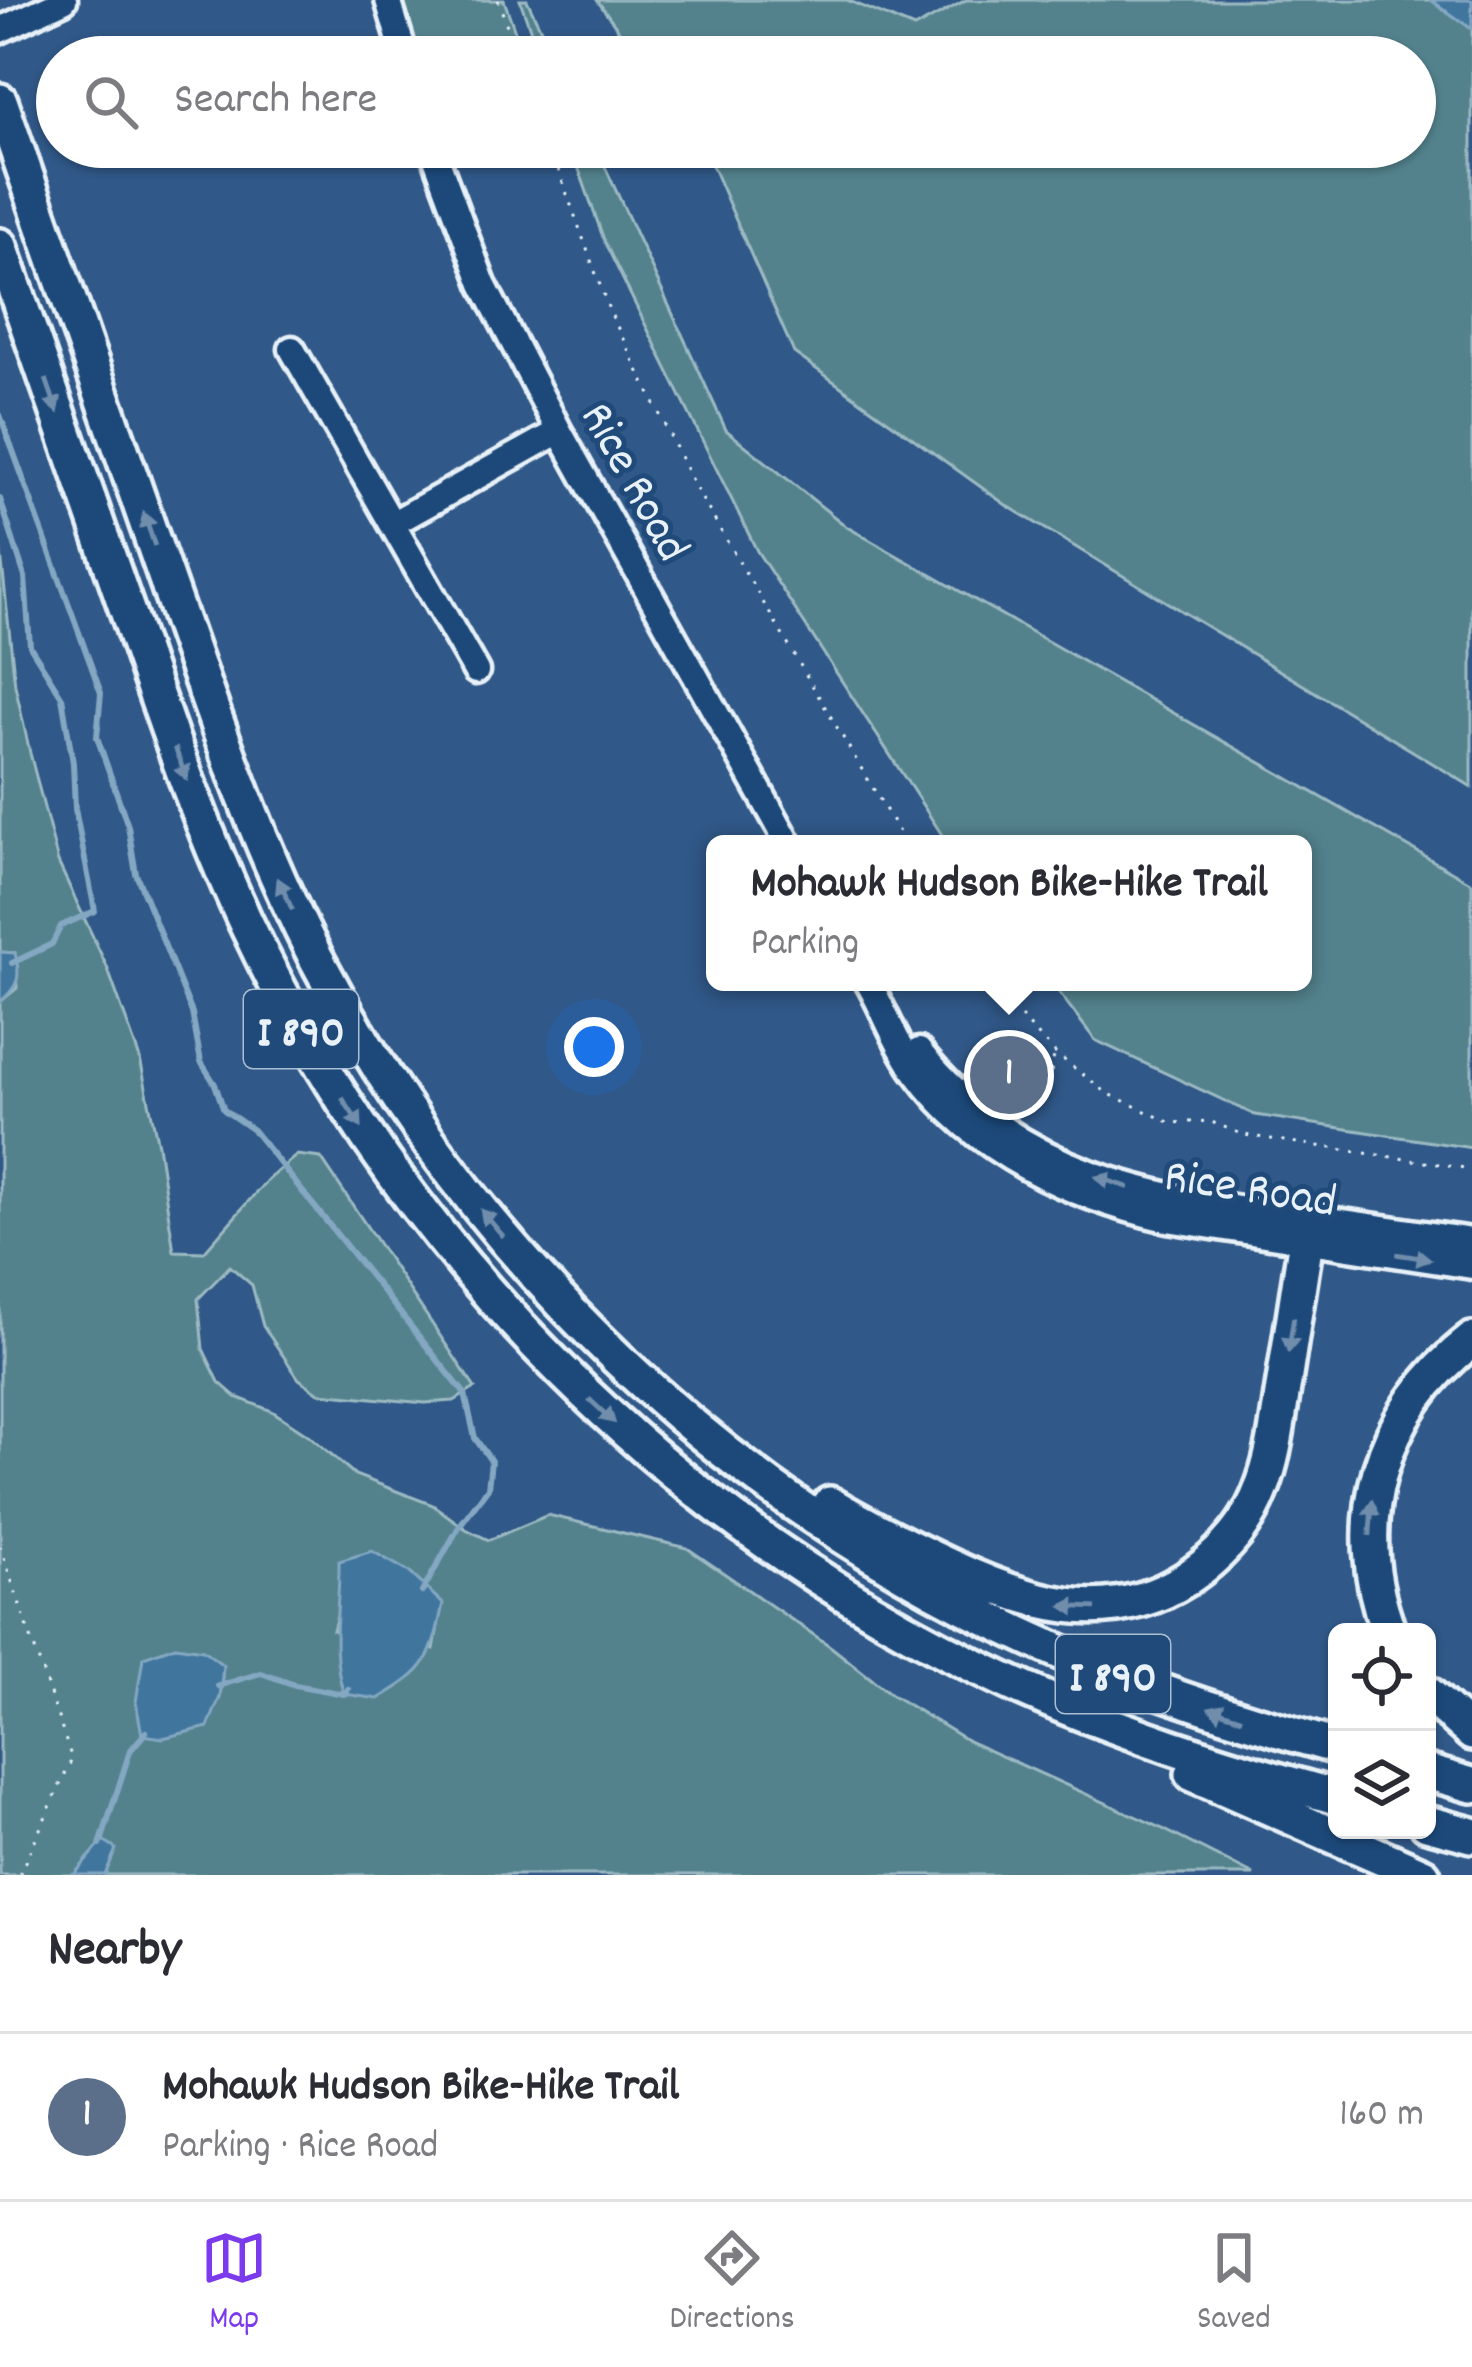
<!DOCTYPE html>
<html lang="en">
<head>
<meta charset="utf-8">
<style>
	body { margin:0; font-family:Dekko,sans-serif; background:#f7f7f7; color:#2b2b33 }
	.controls { position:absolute; right:36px; bottom:36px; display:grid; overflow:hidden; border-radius:18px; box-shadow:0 3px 9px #0004 }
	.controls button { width:108px; height:108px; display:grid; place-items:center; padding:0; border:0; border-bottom:3px solid #e1e1e2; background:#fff; color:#2b2b33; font:60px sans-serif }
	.you { position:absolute; left:594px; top:1047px; width:42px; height:42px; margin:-30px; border:9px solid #fff; border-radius:50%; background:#1a73e8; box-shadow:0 0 0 18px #1a73e833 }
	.badge { display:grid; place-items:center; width:78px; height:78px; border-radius:50%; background:#7c3aed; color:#fff; font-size:39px; font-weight:700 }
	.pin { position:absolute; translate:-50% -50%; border:6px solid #fff; box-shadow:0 3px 12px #0006 }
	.popup { position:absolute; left:706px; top:835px; width:606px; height:156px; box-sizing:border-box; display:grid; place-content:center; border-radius:18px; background:#fff; filter:drop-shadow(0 3px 9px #0005); font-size:39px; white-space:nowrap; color:#7c7c81 }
	.popup b { font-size:45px; color:#2b2b33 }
	.popup::after { content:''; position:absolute; left:50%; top:100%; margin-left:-24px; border:24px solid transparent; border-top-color:#fff }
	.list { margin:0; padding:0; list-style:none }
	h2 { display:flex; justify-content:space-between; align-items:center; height:156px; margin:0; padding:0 48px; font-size:51px }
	h2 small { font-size:39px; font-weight:400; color:#7c7c81 }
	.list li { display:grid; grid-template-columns:78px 1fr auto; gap:36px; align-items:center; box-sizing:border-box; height:168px; padding:0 48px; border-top:3px solid #e1e1e2 }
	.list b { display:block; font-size:45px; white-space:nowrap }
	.list p { margin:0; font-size:39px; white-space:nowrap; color:#7c7c81 }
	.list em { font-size:39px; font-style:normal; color:#7c7c81 }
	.icon { flex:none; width:66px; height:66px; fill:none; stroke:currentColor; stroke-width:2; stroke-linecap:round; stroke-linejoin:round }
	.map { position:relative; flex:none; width:1472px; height:1875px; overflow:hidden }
	.search { position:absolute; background:#fff; box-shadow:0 3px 9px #0004; left:36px; right:36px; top:36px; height:132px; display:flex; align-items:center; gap:30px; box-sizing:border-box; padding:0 42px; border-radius:66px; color:#7c7c81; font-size:45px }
	.sheet { height:324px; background:#fff }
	nav { display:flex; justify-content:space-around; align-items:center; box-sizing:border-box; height:168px; border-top:3px solid #e1e1e2; background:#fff; font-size:33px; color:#7c7c81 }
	nav a { display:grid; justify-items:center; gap:6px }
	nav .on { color:#7c3aed }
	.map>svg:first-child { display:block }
	.green { fill:#52828d; stroke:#9dbac2; stroke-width:3; fill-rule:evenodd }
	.water { fill:#41769e; stroke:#84a7c2; stroke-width:3 }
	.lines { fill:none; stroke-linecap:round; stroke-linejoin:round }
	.stream { stroke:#84a7c2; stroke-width:6 }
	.minor-casing { stroke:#e8f1f8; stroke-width:33 }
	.major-casing { stroke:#e8f1f8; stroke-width:39 }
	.highway-casing { stroke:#e8f1f8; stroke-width:42 }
	.path { stroke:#e8f1f8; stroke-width:3; stroke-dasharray:3 9; stroke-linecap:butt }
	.minor { stroke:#1f4a7a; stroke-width:24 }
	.major { stroke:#1f4a7a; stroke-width:30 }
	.highway { stroke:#1f4a7a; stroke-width:33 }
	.oneway { fill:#6f8dac }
	.labels { text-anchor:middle; stroke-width:10; stroke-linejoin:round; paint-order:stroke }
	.shield { fill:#1f4a7a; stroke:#acbfd2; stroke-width:3 }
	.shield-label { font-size:45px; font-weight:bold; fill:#e8f1f8 }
	.street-label { font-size:48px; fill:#e8f1f8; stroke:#1f4a7a }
</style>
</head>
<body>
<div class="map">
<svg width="1472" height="1875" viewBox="0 0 1472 1875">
	<rect width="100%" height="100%" fill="#305888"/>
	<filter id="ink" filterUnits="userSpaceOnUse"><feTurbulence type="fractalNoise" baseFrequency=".00833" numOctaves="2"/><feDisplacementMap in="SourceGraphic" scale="24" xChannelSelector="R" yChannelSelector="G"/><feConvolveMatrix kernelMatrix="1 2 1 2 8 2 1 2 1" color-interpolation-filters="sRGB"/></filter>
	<g filter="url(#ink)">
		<path class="green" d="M397,0H504L524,57H414Z
			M520,0H527L554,57H540Z
			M597,0H847L914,28L966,0H1431L1472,29V787L1006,505L794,353L704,147H1415V57H638Z
			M571,147H596L726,430L847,527L1472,883V1148L1255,1115L1095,1040L1051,982H1303V844H948L757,551L605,243Z
			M0,544L15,685L30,753L58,862L107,967L140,1059L158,1145L174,1251L204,1252L268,1179L297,1155L321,1158L475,1388L454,1401L425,1403L319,1393L299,1379L263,1326L252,1285L230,1266L198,1299L203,1349L219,1382L236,1397L272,1411L310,1436L355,1475L433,1505L466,1529L489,1540L548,1515L687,1548L830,1646L892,1695L968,1741L1155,1825L1254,1875H105L115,1849L103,1841L74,1875H0V1002L17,988L15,953L0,952ZM409,1572L442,1603L434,1649L333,1630L340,1604ZM175,1646L223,1666L220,1697Z"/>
		<path class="water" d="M1431,0H1472V29Z
			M0,952L15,953C21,977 19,986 0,1002Z
			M372,1551L409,1572L443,1604C431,1660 428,1670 378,1699L344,1694C329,1648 340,1608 339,1561Z
			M175,1646L203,1650L223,1665L220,1697L208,1727L163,1738L142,1735L136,1702L143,1657Z
			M103,1841L116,1849L105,1875H74Z"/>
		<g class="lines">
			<path class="stream" d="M0,415L101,693L97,737L128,826L136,874L192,1013L201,1062L215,1084L224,1110L253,1130L465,1394L475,1438L491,1461L488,1488L460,1525L422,1592
				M0,499L25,577L30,646L62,697L73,763L75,809L95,911L61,926L52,944L12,963
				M218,1686L261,1673L295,1685L344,1694L348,1689
				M100,1845L130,1751L146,1732"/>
			<g class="minor-casing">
				<path id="minor" d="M388,0L405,57
					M0,30L64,0
					M432,147L483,284L559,431L789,844
					M292,349L476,671
					M392,524L559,431
					M868,982C885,1011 896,1045 916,1072C975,1153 1072,1198 1167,1219L1472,1266
					M919,1051C1025,1180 1153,1196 1309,1220"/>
			</g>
			<g class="major-casing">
				<path id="major" d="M1309,1220L1472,1244"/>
			</g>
			<g class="highway-casing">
				<path id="highway" d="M0,101C54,258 109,414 163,570C209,701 252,834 316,958C473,1257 722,1497 1029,1638C1128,1684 1232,1717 1337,1747
					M0,246C43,369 86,493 129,616C164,719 199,822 245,921C402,1256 673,1526 1008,1682C1114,1731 1225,1766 1337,1797
					M830,1504C869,1527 910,1548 951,1567C1028,1603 1108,1629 1186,1579C1219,1557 1247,1527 1261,1490C1275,1455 1278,1418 1284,1382C1292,1328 1301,1274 1309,1220
					M1389,1632C1347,1523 1379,1411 1472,1340
					M1427,1693L1472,1733
					M1427,1772L1472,1785
					M1193,1774L1423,1875
					M1427,1823L1472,1835"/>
			</g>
			<path class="path" d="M498,0L518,57
				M550,147L609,310L695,487L906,844
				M988,982L1055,1053L1107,1093L1171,1123L1209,1121L1244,1135L1472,1169
				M1029,1097L1049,1084L1054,1056
				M0,1546L72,1759L19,1875"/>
			<use href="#minor" class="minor"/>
			<use href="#major" class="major"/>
			<use href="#highway" class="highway"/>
		</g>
		<defs><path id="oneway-solid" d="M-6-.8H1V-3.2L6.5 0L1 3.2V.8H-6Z" transform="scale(3)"/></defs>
		<g class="oneway">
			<use href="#oneway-solid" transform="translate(52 396) rotate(71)"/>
			<use href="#oneway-solid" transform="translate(149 529) rotate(-109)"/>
			<use href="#oneway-solid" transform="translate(181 764) rotate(70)"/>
			<use href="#oneway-solid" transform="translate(285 894) rotate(-115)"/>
			<use href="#oneway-solid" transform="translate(352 1113) rotate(57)"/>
			<use href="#oneway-solid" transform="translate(1112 1182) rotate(-162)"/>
			<use href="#oneway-solid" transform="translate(492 1223) rotate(-130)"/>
			<use href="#oneway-solid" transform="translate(1414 1257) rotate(9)"/>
			<use href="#oneway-solid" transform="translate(1291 1335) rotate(99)"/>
			<use href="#oneway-solid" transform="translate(602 1411) rotate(43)"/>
			<use href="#oneway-solid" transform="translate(1371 1518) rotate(-86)"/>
			<use href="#oneway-solid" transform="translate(1078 1607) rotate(-177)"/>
			<use href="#oneway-solid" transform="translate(1225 1713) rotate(-162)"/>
		</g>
	</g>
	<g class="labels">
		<g class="shield">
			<rect x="244" y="990" width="114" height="78" rx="9"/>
			<rect x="1056" y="1635" width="114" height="78" rx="9"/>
		</g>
		<g class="shield-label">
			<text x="301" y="1045">I 890</text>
			<text x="1113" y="1690">I 890</text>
		</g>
		<g class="street-label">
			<text transform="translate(638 480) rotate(61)" y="17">Rice Road</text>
			<text transform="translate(1251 1185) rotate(9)" y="17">Rice Road</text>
		</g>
	</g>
</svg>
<div class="controls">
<button><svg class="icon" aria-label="locate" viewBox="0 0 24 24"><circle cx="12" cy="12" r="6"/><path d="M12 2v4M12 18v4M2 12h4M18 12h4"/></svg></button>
<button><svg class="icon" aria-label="layers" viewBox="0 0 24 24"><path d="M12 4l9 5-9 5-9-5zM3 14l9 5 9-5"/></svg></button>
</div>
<div class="you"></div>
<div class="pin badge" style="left:1009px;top:1075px;background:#5c6f8a">1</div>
<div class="popup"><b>Mohawk Hudson Bike-Hike Trail</b>Parking</div>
<div class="search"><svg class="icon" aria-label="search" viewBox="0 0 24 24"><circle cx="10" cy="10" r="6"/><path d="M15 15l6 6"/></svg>Search here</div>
</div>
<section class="sheet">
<h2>Nearby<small></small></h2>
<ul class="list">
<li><span class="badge" style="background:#5c6f8a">1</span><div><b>Mohawk Hudson Bike-Hike Trail</b><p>Parking · Rice Road</p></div><em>160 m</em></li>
</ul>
</section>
<nav>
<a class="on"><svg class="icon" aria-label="map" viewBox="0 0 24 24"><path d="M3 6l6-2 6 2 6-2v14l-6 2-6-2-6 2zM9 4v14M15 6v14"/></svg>Map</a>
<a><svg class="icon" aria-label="directions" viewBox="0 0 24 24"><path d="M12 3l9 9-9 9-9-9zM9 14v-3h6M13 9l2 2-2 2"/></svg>Directions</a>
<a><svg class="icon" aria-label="saved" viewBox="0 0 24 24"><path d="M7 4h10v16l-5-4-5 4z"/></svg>Saved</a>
</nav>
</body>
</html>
